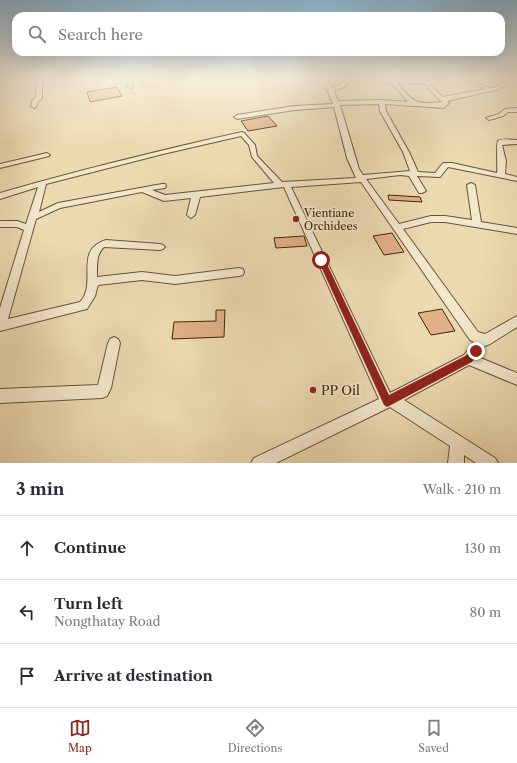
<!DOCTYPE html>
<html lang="en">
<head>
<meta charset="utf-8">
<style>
	body { margin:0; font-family:"Libre Caslon Text",serif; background:#f7f7f7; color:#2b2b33 }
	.stop { position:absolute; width:12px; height:12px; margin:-9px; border:3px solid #8f2418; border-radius:50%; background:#fff }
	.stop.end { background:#8f2418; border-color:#fff; box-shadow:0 1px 4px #0008 }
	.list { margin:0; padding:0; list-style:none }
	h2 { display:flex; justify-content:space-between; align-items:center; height:52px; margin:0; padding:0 16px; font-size:17px }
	h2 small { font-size:13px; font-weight:400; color:#7c7c81 }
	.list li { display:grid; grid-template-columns:26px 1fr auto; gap:12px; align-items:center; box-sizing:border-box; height:64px; padding:0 16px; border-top:1px solid #e1e1e2 }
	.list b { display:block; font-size:15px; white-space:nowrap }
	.list p { margin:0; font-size:13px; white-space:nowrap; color:#7c7c81 }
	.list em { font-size:13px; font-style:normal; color:#7c7c81 }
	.icon { flex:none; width:22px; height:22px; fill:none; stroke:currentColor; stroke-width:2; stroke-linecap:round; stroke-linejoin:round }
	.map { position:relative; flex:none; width:517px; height:463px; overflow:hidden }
	.search { position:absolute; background:#fff; box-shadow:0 4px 16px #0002; left:12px; right:12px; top:12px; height:44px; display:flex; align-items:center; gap:10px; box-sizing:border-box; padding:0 14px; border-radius:12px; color:#7c7c81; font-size:15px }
	.sheet { height:244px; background:#fff }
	nav { display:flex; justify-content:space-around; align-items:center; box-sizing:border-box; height:56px; border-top:1px solid #e1e1e2; background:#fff; font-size:11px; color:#7c7c81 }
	nav a { display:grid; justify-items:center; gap:2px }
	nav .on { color:#8f2418 }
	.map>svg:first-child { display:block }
	.building { fill:#e2b086; stroke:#3e270d }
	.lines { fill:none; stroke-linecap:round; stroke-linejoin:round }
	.minor-casing { stroke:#6a5436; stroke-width:2 }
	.minor { fill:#f3e7cc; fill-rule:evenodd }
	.route { fill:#8f2418 }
	.poi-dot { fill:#8f2418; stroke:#f3e7cc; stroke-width:1.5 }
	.labels { text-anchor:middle; stroke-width:3.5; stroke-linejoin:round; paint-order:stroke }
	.poi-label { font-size:11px; fill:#3e270d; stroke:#f3e7cc; text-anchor:start }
	.near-poi-label { font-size:13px; fill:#3e270d; stroke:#f3e7cc; text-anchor:start }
</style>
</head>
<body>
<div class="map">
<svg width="517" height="463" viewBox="0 0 517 463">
	<rect width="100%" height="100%" fill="#ecdab1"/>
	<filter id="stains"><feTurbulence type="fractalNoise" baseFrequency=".005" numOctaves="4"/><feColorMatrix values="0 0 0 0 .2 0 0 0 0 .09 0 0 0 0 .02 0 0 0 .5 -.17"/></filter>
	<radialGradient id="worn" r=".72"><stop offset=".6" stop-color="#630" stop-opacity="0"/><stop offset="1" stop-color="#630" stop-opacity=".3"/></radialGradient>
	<path class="building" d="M117,87L122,96L90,102L87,92Z
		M268,116L277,126L248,131L241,121Z
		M388,195L420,197L422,202L389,200Z
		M392,233L404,252L384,255L373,236Z
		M304,236L307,246L276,248L274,238Z
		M442,309L455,331L431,335L418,313Z
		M216,310H225L224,337L172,339L174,322L216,321Z"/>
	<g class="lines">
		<g class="minor-casing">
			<path id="minor" d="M0,79H4L2,81Z
				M37,79H42V98L38,102L36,107L34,108L31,106L32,101L36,97Z
				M95,79H100L101,82L96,83Z
				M127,79H132V88L127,87Z
				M323,79H328L332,88L340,85L346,79H351L344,87L334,91L338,101L382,100L408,102L392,83L355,79L425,81L454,79L429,84L443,97L485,89L463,79C474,79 481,87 491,88C498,89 502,79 511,79L500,89L447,101L449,103L444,108L385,104L386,111L409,152L418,172L435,173L443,163H452L497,173C498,167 496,142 498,141C501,138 513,140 517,140V144L502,145L506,161L505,174L517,177V181L448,167L440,177L417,176L426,191L422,193H419L409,176L400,175L366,179L399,224L431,216H445L472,220L467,185L471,183L475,185L481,222L517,228V234L445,222H431L403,229L478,332L485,334L517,316V327L490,344L485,346L478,357L517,373V385L469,365L404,400L495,458L498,463H476L464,455V463H448L450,446L390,407L276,463H251L254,458L379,399L284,187L200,197L195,215L191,218L187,215L191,198L164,201L142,192L60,208L36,219L8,319L80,302C98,283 73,250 106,240L160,244L163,245L165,247L163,249L160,250L104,247C96,254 97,266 97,277L142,272L175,276L239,268L243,269L244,272L243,275L239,276L175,284L142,280L98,285L95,296L87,309L0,331V308L24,230L17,227H0V221H17L26,224L38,187L0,199V193C80,170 161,150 242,132L244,133L255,145L257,156L282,182L356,178L347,158L334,107L295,110L237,119L234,117L237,115L295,106L333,104ZM397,83L424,84L442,102C416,105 414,103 397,83ZM379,104L380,111L403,152L410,171L363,175L359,169L340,105ZM241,136L249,145L252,157L274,183L165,195L152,190L165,188L166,186L165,184H162L58,203L39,212L46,184L163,154ZM361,182L470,340L474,342L464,355L390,393L291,187Z
				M517,108V112H508L503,116L489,120L486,118L499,114L505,109Z
				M47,153L50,155L49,156L0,168V164Z
				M114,337L118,339L120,343L111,388L107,396L102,398L0,403V389L98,385L108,343L110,339Z"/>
		</g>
		<use href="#minor" class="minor"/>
	</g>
	<linearGradient id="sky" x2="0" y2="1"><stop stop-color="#88b6d2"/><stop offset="0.55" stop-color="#f6eedc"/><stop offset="1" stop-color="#f6eedc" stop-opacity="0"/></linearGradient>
	<rect width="517" height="144" fill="url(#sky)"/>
	<path class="route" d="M319,258H324L325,260L389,395L465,356L476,347L479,348L480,351L472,362L391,405L387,407L384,405L318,260Z"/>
	<g class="poi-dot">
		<circle cx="296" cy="219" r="4"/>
		<circle cx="313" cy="390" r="4"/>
	</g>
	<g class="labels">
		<g class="poi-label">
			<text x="304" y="217">Vientiane<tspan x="304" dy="13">Orchidees</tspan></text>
		</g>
		<g class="near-poi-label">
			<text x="321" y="395">PP Oil</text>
		</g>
	</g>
	<rect width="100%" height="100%" filter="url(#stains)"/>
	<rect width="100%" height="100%" fill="url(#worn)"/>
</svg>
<div class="stop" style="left:321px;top:260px"></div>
<div class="stop end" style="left:476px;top:351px"></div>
<div class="search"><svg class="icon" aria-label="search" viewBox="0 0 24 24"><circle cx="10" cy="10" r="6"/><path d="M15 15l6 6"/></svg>Search here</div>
</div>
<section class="sheet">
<h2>3 min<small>Walk · 210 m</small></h2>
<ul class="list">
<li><svg class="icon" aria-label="ahead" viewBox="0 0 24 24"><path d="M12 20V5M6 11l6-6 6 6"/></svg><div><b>Continue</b></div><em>130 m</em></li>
<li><svg class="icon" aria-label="left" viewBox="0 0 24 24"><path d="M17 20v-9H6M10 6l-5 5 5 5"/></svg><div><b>Turn left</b><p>Nongthatay Road</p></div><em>80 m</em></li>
<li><svg class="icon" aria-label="arrive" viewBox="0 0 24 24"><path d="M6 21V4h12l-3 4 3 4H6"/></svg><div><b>Arrive at destination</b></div></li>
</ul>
</section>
<nav>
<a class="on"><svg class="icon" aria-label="map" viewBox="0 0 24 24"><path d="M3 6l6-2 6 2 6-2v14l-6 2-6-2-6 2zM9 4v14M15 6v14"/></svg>Map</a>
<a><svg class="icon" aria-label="directions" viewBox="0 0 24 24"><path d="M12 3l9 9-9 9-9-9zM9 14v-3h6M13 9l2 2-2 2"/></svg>Directions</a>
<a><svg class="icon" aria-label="saved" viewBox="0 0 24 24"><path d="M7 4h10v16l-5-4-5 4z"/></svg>Saved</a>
</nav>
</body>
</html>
